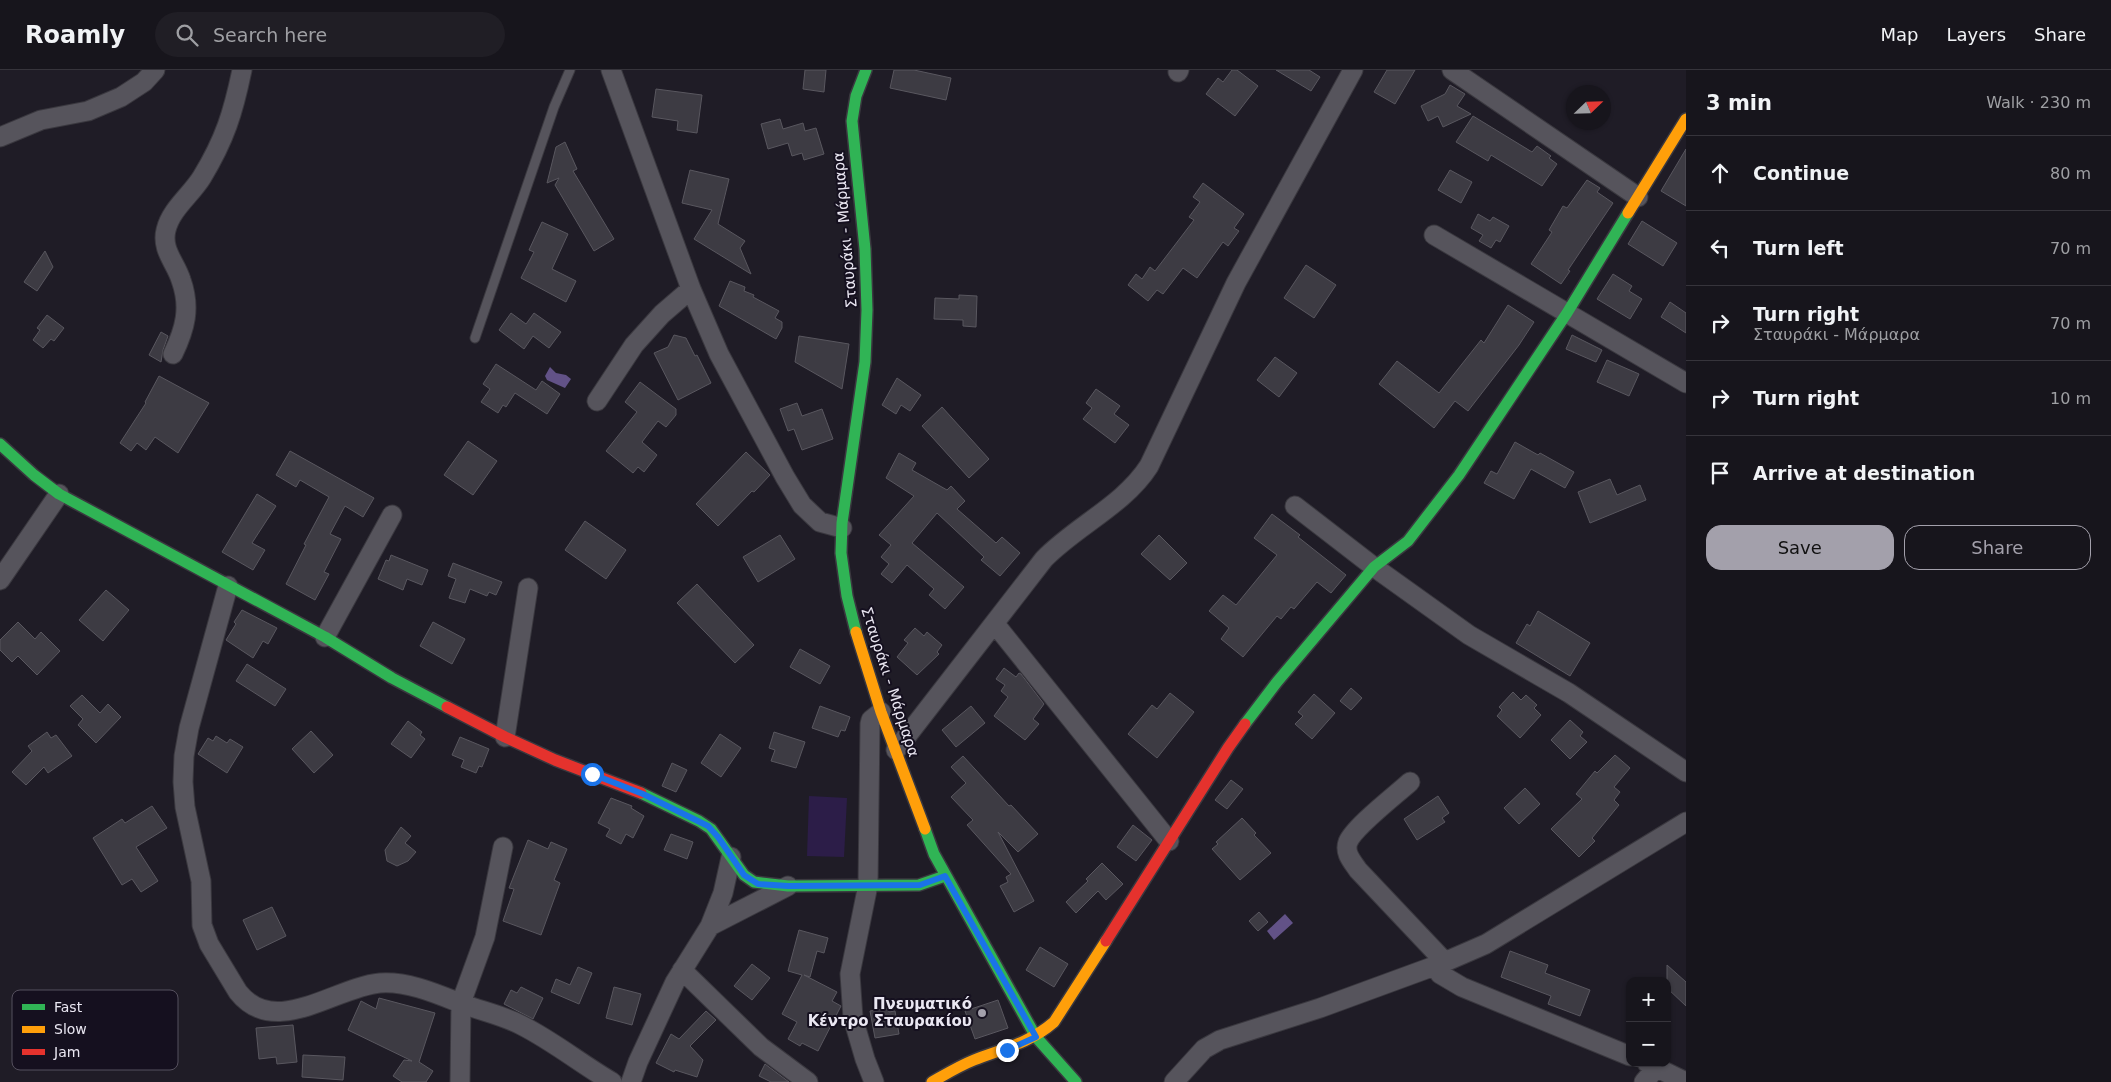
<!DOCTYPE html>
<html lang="en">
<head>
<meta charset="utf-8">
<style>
	body { margin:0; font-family:"DejaVu Sans",sans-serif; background:#201e25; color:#f1f3f6 }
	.controls { position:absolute; right:15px; bottom:15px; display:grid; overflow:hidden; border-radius:10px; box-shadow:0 1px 4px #0004 }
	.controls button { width:45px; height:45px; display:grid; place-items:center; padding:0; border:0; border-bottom:1px solid #36343b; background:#17151c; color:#f1f3f6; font:25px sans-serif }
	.compass { position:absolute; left:1566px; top:15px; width:45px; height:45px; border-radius:50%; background:#17151c; box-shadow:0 1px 4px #0004; rotate:67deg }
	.stop { position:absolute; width:15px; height:15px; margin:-11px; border:4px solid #1a73e8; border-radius:50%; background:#fff }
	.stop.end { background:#1a73e8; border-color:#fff; box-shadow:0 1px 5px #0008 }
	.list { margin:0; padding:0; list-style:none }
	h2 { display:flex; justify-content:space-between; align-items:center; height:65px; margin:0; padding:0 20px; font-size:21px }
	h2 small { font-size:16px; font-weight:400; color:#9e9fa3 }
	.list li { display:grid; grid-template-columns:32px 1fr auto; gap:15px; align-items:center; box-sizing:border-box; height:75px; padding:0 20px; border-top:1px solid #36343b }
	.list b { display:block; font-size:19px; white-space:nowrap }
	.list p { margin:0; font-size:16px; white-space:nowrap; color:#9e9fa3 }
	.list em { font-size:16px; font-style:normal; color:#9e9fa3 }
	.actions { display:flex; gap:10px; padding:15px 20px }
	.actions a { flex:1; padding:11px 0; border:1px solid #a3a0ab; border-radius:15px; text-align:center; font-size:18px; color:#a3a0ab }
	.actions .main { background:#a3a0ab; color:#111 }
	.icon { flex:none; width:28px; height:28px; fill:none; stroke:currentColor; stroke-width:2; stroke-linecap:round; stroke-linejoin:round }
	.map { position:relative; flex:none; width:1686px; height:1012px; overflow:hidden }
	header { display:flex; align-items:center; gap:30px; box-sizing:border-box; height:70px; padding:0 25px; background:#17151c; border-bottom:1px solid #36343b }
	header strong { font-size:24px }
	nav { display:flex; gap:28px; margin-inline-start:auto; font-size:18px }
	.search { width:350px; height:45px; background:#201e25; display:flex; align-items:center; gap:12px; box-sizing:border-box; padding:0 18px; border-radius:28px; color:#9e9fa3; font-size:19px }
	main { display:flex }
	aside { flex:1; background:#17151c }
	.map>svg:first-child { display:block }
	.green { fill:#2c1d48 }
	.water { fill:#625287 }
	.building { fill:#3d3b43; stroke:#59575f }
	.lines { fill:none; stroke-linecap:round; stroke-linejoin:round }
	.lane-casing { stroke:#3a383f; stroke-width:11 }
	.street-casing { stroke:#3a383f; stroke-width:21 }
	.fast-casing { stroke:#3a383f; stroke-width:14 }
	.slow-casing { stroke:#3a383f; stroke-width:14 }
	.jam-casing { stroke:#3a383f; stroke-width:14 }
	.lane { stroke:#56545c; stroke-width:9 }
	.street { stroke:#56545c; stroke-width:19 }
	.fast { stroke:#30b455; stroke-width:11 }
	.slow { stroke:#ff9f0a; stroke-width:11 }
	.jam { stroke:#e5322d; stroke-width:11 }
	.route { stroke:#1a73e8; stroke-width:6 }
	.poi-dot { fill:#a3a0ab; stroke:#15101f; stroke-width:2 }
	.labels { text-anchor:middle; stroke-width:4; stroke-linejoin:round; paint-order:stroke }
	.street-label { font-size:15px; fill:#eae7f2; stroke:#15101f }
	.poi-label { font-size:15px; font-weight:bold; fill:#eae7f2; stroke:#15101f; text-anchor:end }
	.key { fill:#15101f; stroke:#55505e; stroke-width:1 }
	.key-label { font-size:14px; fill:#eae7f2 }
</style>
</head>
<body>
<header>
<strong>Roamly</strong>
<div class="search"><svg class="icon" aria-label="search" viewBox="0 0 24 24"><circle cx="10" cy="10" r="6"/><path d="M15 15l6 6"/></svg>Search here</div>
<nav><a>Map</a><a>Layers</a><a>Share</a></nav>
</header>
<main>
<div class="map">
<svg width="1686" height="1012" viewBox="0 0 1686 1012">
	<rect width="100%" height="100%" fill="#1f1c26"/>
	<path class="green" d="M809,726L847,728L844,787L807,786Z"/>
	<path class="water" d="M550,297L556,303L566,305L571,309L565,318L547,310L545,306Z
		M1285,844L1293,853L1274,870L1267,861Z"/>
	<path class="building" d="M805,0H826L824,22L803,19Z
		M894,0H914L951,8L946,30L890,18Z
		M1232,0H1237L1258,16L1235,46L1206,24L1218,8L1223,12Z
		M1276,0H1309L1320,7L1311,21Z
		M1387,0H1415L1395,34L1374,22Z
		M1450,15L1465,24L1457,36L1471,44L1443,57L1438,46L1428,51L1421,36L1445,24Z
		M656,19L702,25L697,63L677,60L678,51L652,47Z
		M1473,46L1532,82L1537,76L1551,86L1549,88L1557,94L1542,116L1491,85L1488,91L1456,72Z
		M780,49L783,59L803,53L805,61L816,58L824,84L804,90L802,83L792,86L788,73L768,79L761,54Z
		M565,72L577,99L573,101L614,169L594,181L555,115L559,108L547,113L556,77Z
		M1686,79V136L1661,121Z
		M690,100L729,109L718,154L745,171L740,178L751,204L694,169L712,140L682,133Z
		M1450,100L1472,112L1461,133L1438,120Z
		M1587,110L1600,118L1597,122L1613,133L1568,200L1570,201L1561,214L1531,194L1552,162L1549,160L1563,136L1567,138Z
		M1203,113L1244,144L1234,158L1239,161L1228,176L1223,172L1197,208L1183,198L1163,224L1157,220L1148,231L1128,215L1136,204L1142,209L1150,197L1155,201L1194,150L1189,147L1200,132L1193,127Z
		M1478,144L1490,151L1493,147L1509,156L1500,172L1496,170L1491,178L1479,171L1483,165L1471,158Z
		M1642,151L1677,173L1663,196L1628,174Z
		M542,152L568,164L552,199L576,211L566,232L521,208L534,182L529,180Z
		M45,181L53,197L37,221L24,212Z
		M1306,195L1336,215L1314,248L1284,228Z
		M1613,204L1632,216L1629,221L1642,229L1630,249L1597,229Z
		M730,211L745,217L744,221L754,225L753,227L779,241L775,248L782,252V258L776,269L719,236Z
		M959,225L977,226L976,257L963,256V250L934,249L935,228L959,229Z
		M1670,232L1686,243V263L1661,247Z
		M1508,235L1534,252L1519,275L1468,341L1455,331L1434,358L1379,314L1397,291L1439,323L1481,270L1484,273Z
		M511,243L526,254L534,243L561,262L549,278L533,266L524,279L499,260Z
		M47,245L64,258L54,271L51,269L43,278L33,270L40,260L37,258Z
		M161,262L168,266L163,280L161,292L149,285Z
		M674,265L686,268L695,286L697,285L711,313L678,330L654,283L668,277Z
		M1572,265L1602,280L1596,292L1566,279Z
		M799,266L849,274L842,319L795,292Z
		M1275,287L1297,303L1279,327L1257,310Z
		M1607,290L1639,304L1629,326L1597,312Z
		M496,294L536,320L542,311L560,324L547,344L515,323L506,337L503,335L498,343L481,332L490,319L483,314Z
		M159,306L209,333L178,383L155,367L146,380L137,373L131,381L120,373L146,333L145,332Z
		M897,308L921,325L910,341L901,335L896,344L882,335Z
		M640,312L676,339V345L666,357L658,351L642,372L657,385L644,402L638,397L633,403L606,381L637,342L625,332Z
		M1096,319L1120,336L1114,344L1129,355L1115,373L1083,349L1092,338L1086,333Z
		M797,333L802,346L822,339L833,369L802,380L794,359L788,361L780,339Z
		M942,337L989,389L969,408L922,356Z
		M468,371L497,391L473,425L444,405Z
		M1515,372L1538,385L1540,383L1574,402L1565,418L1531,399L1514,429L1484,413L1491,401L1497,404Z
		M290,381L374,428L363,447L345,436L330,464L341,469L324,502L329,504L315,530L286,514L306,475L304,474L329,427L300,410L296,417L276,405Z
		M746,382L770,405L754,422L752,421L718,456L696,434Z
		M899,383L916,393L912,400L947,420L951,416L965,431L957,439L996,473L1002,467L1020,483L1000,506L981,490L984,487L937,443L912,473L964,517L945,539L929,525L934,519L907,495L892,513L881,504L889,494L881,487L891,475L879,465L914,426L886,408Z
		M1610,409L1617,425L1640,415L1646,430L1590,453L1578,422Z
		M257,424L276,436L252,473L265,480L253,500L222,482Z
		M1272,444L1300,465L1298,467L1346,505L1331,523L1317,512L1294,539L1291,537L1281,549L1277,546L1243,587L1221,569L1229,558L1209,541L1223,525L1236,535L1277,485L1254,468Z
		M585,451L626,480L606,509L565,480Z
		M780,465L795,489L758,512L743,487Z
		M1159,465L1187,493L1170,510L1141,484Z
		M391,485L428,500L422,515L407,509L403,520L378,509L386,490L389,491Z
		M453,493L502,512L496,525L489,522L487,526L470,519L465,533L449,528L456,509L448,506Z
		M697,514L754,575L735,593L677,533Z
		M106,520L129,540L103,571L79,550Z
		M242,540L277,558L268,574L263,571L253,588L226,570L236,554L234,552Z
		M1538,541L1590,573L1570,606L1516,573L1527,554L1530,556Z
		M18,552L35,569L41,562L60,581L37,605L18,586L12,592L0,580V570Z
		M433,552L465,569L452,594L420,576Z
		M915,558L924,566L927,562L942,575L937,582L939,584L917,605L897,587L908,573L904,570Z
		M800,579L830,596L820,614L790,597Z
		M247,594L286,619L275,636L236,611Z
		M1004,598L1016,607L1019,603L1021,604L1044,634L1033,649L1039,654L1025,670L994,646L1008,627L1001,621L1005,615L996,609Z
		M1351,618L1362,628L1351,640L1340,631Z
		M1513,622L1521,630L1526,625L1537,635L1534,638L1541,645L1520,668L1497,646L1502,640L1499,637Z
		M1170,623L1194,642L1157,688L1128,664L1152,635L1157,639Z
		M1314,624L1335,643L1312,669L1295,654L1303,646L1298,642Z
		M82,625L100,643L108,634L121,647L96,673L78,655L83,649L70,636Z
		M820,636L850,647L845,661L841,660L838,667L812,658Z
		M971,636L985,653L956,677L942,660Z
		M1570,650L1583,662L1580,666L1587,672L1570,689L1551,670Z
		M408,651L422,662L420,665L425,669L411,688L391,674Z
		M311,661L333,685L314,703L292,679Z
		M47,662L51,668L56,665L72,686L48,703L44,697L26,715L12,702L32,681L28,676Z
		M774,662L805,672L796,698L771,691L775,680L769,678Z
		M720,664L741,678L721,707L701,693Z
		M216,666L227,673L230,669L243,677L227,703L198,684L208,668L213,671Z
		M460,667L489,679L482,697L479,696L476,703L461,697L464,690L452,685Z
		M1615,685L1630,698L1614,717L1620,722L1614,730L1619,735L1592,768L1595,771L1579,787L1551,759L1582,729L1576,724L1595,701L1597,703Z
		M963,686L1009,736L1011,735L1038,764L1018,782L998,762L1034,831L1014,842L1000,816L1008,812L1006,807L1011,804L967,755L973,750L951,727L966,713L951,697Z
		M672,693L687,700L676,722L662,716Z
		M1231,710L1243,719L1227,739L1215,730Z
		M1525,718L1540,734L1519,754L1504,738Z
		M1438,726L1449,743L1442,748L1445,752L1417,770L1404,749Z
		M611,728L632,736L631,738L644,746L633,768L626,764L621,774L606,766L610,759L598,753Z
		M152,736L167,758L136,777L158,811L141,822L132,809L122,815L93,768L122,749L125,753Z
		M1242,748L1256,763L1254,765L1271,783L1240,810L1212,779L1218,774L1216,772Z
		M1133,755L1152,770L1136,791L1117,777Z
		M401,757L411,766L405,773L416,782L408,791L397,796L387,791L385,780Z
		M671,764L693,772L687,789L664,780Z
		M528,770L548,779L551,772L567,779L554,810L560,813L541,865L503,851L514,819L509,818Z
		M1102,793L1123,814L1106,830L1098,821L1076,843L1066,832L1088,811L1086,809Z
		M272,837L286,866L257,880L243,850Z
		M1259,842L1268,852L1258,861L1249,851Z
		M799,860L828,868L824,883L817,881L810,907L804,905L837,922L832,931L841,936L818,981L802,973L800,976L788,969L797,952L782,944L802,905L788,901Z
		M1040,877L1068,894L1054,917L1026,900Z
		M1510,881L1548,895L1545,903L1590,920L1580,946L1548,934L1551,926L1501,907Z
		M752,894L770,908L752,930L734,916Z
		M1667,895L1686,912V936L1667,918Z
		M578,897L592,903L579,934L551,922L556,909L570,915Z
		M521,917L543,928L533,949L504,934L511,920L517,923Z
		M614,917L641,924L632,955L606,948Z
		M379,928L435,943L419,992L433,1001L426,1012H402L393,1006L404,990L412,991L348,960L361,931L376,939Z
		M998,930L1008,958L975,969L965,941Z
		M888,938L889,942L895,941L899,964L875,968L870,941Z
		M706,941L716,950L690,976L703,990L697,1007L675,1000L674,1002L656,993L671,964L679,969Z
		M293,955L297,992L277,994L276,987L259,989L256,958Z
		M303,985L345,987L343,1010L302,1007Z
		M765,994L789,1012H771L759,1006Z"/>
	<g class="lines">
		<g class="lane-casing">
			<path id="lane" d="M475,268L554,37L570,0"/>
		</g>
		<g class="street-casing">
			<path id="street" d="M611,0L691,219L719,284L785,407L802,435L820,452L842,458
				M1452,0L1638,127
				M1178,2L1179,0
				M0,67L41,50L88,41L121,27L144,12L155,0
				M1434,165L1686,313
				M173,284C185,259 191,238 181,210C176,193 161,180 166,160C171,139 191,125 202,107C225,69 233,43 242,0
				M597,331L634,275L662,244L691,219
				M1295,436L1374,497L1469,565L1569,623L1686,702
				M0,510L59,424
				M228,516L189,658L184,686L183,712L185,737L201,811L202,855L209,874L238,922C275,969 335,917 380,913C407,911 435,923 460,933C481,941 502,945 521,955C553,971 581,994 612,1012
				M995,554L1169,771
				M325,567L392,445
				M505,667L528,518
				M896,680L1044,489C1076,456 1124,435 1149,396L1236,213L1353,0
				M1410,712C1397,724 1354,757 1348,772C1344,783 1352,791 1358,800L1445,892
				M710,856L723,823L731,787
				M1435,896L1440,904L1462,917L1630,986
				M682,900L761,977L808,1012
				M1647,993L1686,1012
				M460,1012L461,933L485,867L503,777
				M631,1012L638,992L675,912L710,856L788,816
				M874,1012L865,989L853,948L850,904L868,815L870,654L871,650L881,642
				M1174,1012L1204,979L1220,970L1320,938L1440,894L1486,874L1686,752
				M1644,1012L1657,997"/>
		</g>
		<g class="fast-casing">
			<path id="fast" d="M0,374L34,405L59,424L325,567L392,608L447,637
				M856,562L847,526L841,483L842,453L865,292L867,240L865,179L852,51L856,26L866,0
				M1245,654L1277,612L1374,497L1408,471L1459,405L1567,243L1628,143
				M641,723L699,751L711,759L744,805L754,812L788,816L919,815L945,806
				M925,759L934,784L1036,967L1076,1012"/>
		</g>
		<g class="slow-casing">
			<path id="slow" d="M1628,143L1686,49
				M856,562L881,642L925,759
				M932,1012C946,1004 959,996 974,990C1002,979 1030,973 1054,952L1106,871"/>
		</g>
		<g class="jam-casing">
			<path id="jam" d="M447,637L505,667L555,690L641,723
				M1106,871L1228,678L1245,654"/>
		</g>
		<use href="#lane" class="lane"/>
		<use href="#street" class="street"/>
		<use href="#fast" class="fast"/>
		<use href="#slow" class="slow"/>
		<use href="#jam" class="jam"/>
	</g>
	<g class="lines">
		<path class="route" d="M592,704L643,724L708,756L718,767L744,805L758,814L788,816L920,815L945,806L1036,967L1007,980"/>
	</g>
	<circle class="poi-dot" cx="982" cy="943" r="5"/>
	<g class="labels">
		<g class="street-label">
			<text transform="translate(845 160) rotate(-95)" y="5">Σταυράκι - Μάρμαρα</text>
			<text transform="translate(890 612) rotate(72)" y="5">Σταυράκι - Μάρμαρα</text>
		</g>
		<g class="poi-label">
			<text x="972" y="939">Πνευματικό<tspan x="972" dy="17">Κέντρο Σταυρακίου</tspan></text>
		</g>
	</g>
	<rect x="12" y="920" width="166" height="80" rx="8" class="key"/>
	<rect x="22" y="934" width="23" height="6" fill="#30b455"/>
	<rect x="22" y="956" width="23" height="7" fill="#ff9f0a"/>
	<rect x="22" y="979" width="23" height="6" fill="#e5322d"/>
	<g class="key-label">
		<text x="54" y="942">Fast</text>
		<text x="54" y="964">Slow</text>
		<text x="54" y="987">Jam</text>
	</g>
</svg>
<div class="controls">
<button>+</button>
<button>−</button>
</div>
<svg class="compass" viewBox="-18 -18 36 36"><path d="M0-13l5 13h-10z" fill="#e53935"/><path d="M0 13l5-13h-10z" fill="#9e9fa3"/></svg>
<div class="stop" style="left:592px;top:704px"></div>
<div class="stop end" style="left:1007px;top:980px"></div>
</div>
<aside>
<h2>3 min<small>Walk · 230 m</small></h2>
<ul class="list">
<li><svg class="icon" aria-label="ahead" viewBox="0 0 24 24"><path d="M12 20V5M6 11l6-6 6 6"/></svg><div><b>Continue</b></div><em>80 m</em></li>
<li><svg class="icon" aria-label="left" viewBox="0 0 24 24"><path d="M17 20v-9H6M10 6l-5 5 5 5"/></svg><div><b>Turn left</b></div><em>70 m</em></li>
<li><svg class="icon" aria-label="right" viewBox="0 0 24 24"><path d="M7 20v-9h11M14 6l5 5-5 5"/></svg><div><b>Turn right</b><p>Σταυράκι - Μάρμαρα</p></div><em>70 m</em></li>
<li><svg class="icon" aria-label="right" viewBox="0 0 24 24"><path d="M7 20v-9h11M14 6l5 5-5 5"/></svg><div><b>Turn right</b></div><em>10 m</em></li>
<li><svg class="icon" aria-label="arrive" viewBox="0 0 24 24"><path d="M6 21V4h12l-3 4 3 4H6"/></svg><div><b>Arrive at destination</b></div></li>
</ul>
<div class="actions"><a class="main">Save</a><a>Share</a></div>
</aside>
</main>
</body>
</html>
